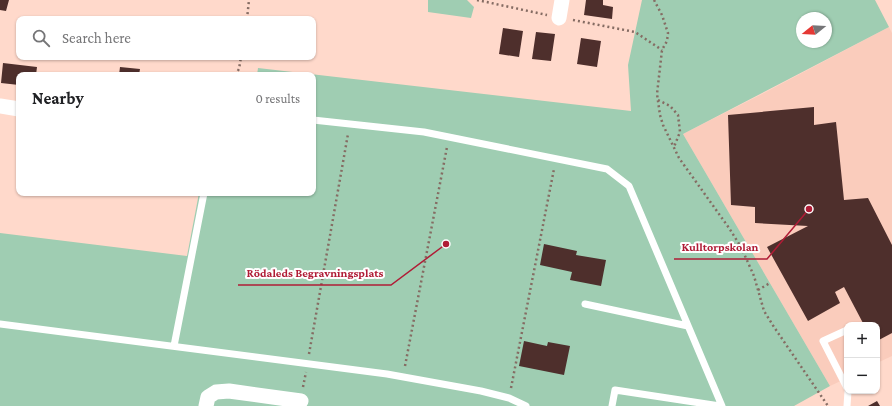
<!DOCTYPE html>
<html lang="en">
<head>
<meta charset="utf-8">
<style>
	body { margin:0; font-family:"Crimson Pro",serif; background:#f2f2f2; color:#202124 }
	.controls { position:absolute; right:12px; bottom:12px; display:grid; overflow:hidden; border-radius:8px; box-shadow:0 1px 3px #0004 }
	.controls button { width:36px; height:36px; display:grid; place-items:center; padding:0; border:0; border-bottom:1px solid #e0e0e0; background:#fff; color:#202124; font:20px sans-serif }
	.compass { position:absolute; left:796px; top:12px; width:36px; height:36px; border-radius:50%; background:#fff; box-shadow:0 1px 3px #0004; rotate:252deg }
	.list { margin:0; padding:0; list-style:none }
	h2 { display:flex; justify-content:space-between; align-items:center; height:52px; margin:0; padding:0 16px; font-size:17px }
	h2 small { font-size:13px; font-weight:400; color:#757577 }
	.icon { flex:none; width:22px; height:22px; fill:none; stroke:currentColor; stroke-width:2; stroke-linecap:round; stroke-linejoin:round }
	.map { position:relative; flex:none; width:892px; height:406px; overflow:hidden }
	.search { position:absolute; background:#fff; box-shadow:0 1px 3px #0004; left:16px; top:16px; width:300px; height:44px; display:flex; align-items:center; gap:10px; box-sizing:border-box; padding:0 14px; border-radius:8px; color:#757577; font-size:15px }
	.panel { position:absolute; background:#fff; box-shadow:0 1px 3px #0004; left:16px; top:72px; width:300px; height:124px; border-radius:8px }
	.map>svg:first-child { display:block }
	.built { fill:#faccbc }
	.green { fill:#9fcdb2; fill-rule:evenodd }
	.building { fill:#4e2f2c }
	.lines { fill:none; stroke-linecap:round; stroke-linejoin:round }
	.path { stroke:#856c63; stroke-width:2.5; stroke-dasharray:2 3; stroke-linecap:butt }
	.lane { stroke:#fff; stroke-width:7 }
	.street { stroke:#fff; stroke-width:15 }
	.leader { fill:none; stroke:#b01c36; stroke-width:1.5 }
	.callout-dot { fill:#b01c36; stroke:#fff; stroke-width:1.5 }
	.callout-label { font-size:12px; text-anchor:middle; font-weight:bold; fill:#b01c36; stroke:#fff; stroke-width:4; stroke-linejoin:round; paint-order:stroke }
</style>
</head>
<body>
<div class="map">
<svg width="892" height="406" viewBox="0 0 892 406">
	<rect width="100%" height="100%" fill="#ffd9cb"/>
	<path class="built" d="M889,27L892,33V356L877,363V325H847V378L830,386L683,134L760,95Z"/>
	<path class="green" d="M428,0H467L474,7L471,18L428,12Z
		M642,0H875L889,27L683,134L830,386L794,406H0V233L187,256L199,193H313V75H257L258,68L631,111L628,65ZM802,18H826V42H802Z"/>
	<path class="building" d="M0,0H9L6,11L0,10Z
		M586,0H603V5L613,7L612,19L584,15Z
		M503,28L523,31L519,57L499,54Z
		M536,32L555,34L551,61L532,59Z
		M581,38L601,41L597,67L577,64Z
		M3,63L37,67L36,75H19V85L1,83Z
		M120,67L140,69L139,75H119Z
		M60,72L80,74V75H60Z
		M814,107V125L836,122L844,200L868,198L892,245V333L877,341V325H864L844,287L835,292L840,303L808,321L767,247L808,226L755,223V207L731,205L728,115Z
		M544,244L577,251L576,255L606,260L601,286L570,280L572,272L540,265Z
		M524,341L547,346L548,342L570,346L564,375L519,366Z
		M877,401L880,406H868Z"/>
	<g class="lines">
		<path class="path" d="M477,0L547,15
			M654,0L662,15L668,33L667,41L662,50L657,94L660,115L663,125L679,158L729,228L741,247L754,276L764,311L774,327L828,406
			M247,19L249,0
			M573,20L635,32L662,50
			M235,75L239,69L241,57
			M658,100L670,106L678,115L680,132L674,147
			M758,290L770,283
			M309,354L348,134
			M405,366L447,147
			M303,387L306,372
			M511,388L554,169"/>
		<path class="lane" d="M313,120L424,132L607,169L629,186L722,406
			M585,304L688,326
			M0,324L387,374L481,391L509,398L526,406
			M847,330L823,341L847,388
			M174,346L204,193
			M612,406L615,390L720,406
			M847,406L848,391"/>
		<path class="street" d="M559,18L562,0
			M0,106L19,109
			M206,406L208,397L216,392L229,391L301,401"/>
	</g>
	<path class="leader" d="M809 209L767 259H674M446 244L391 285H238"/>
	<g class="callout-dot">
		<circle cx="809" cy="209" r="4"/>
		<circle cx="446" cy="244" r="4"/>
	</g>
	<g class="callout-label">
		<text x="720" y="251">Kulltorpskolan</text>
		<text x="315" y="277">Rödaleds Begravningsplats</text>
	</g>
</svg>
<div class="controls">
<button>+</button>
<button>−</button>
</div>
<svg class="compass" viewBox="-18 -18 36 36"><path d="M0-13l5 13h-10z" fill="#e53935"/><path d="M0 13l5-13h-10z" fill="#757577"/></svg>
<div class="search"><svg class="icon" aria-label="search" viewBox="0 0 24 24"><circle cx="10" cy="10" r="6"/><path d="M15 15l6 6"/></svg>Search here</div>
<section class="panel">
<h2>Nearby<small>0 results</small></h2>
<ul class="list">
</ul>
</section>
</div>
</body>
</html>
